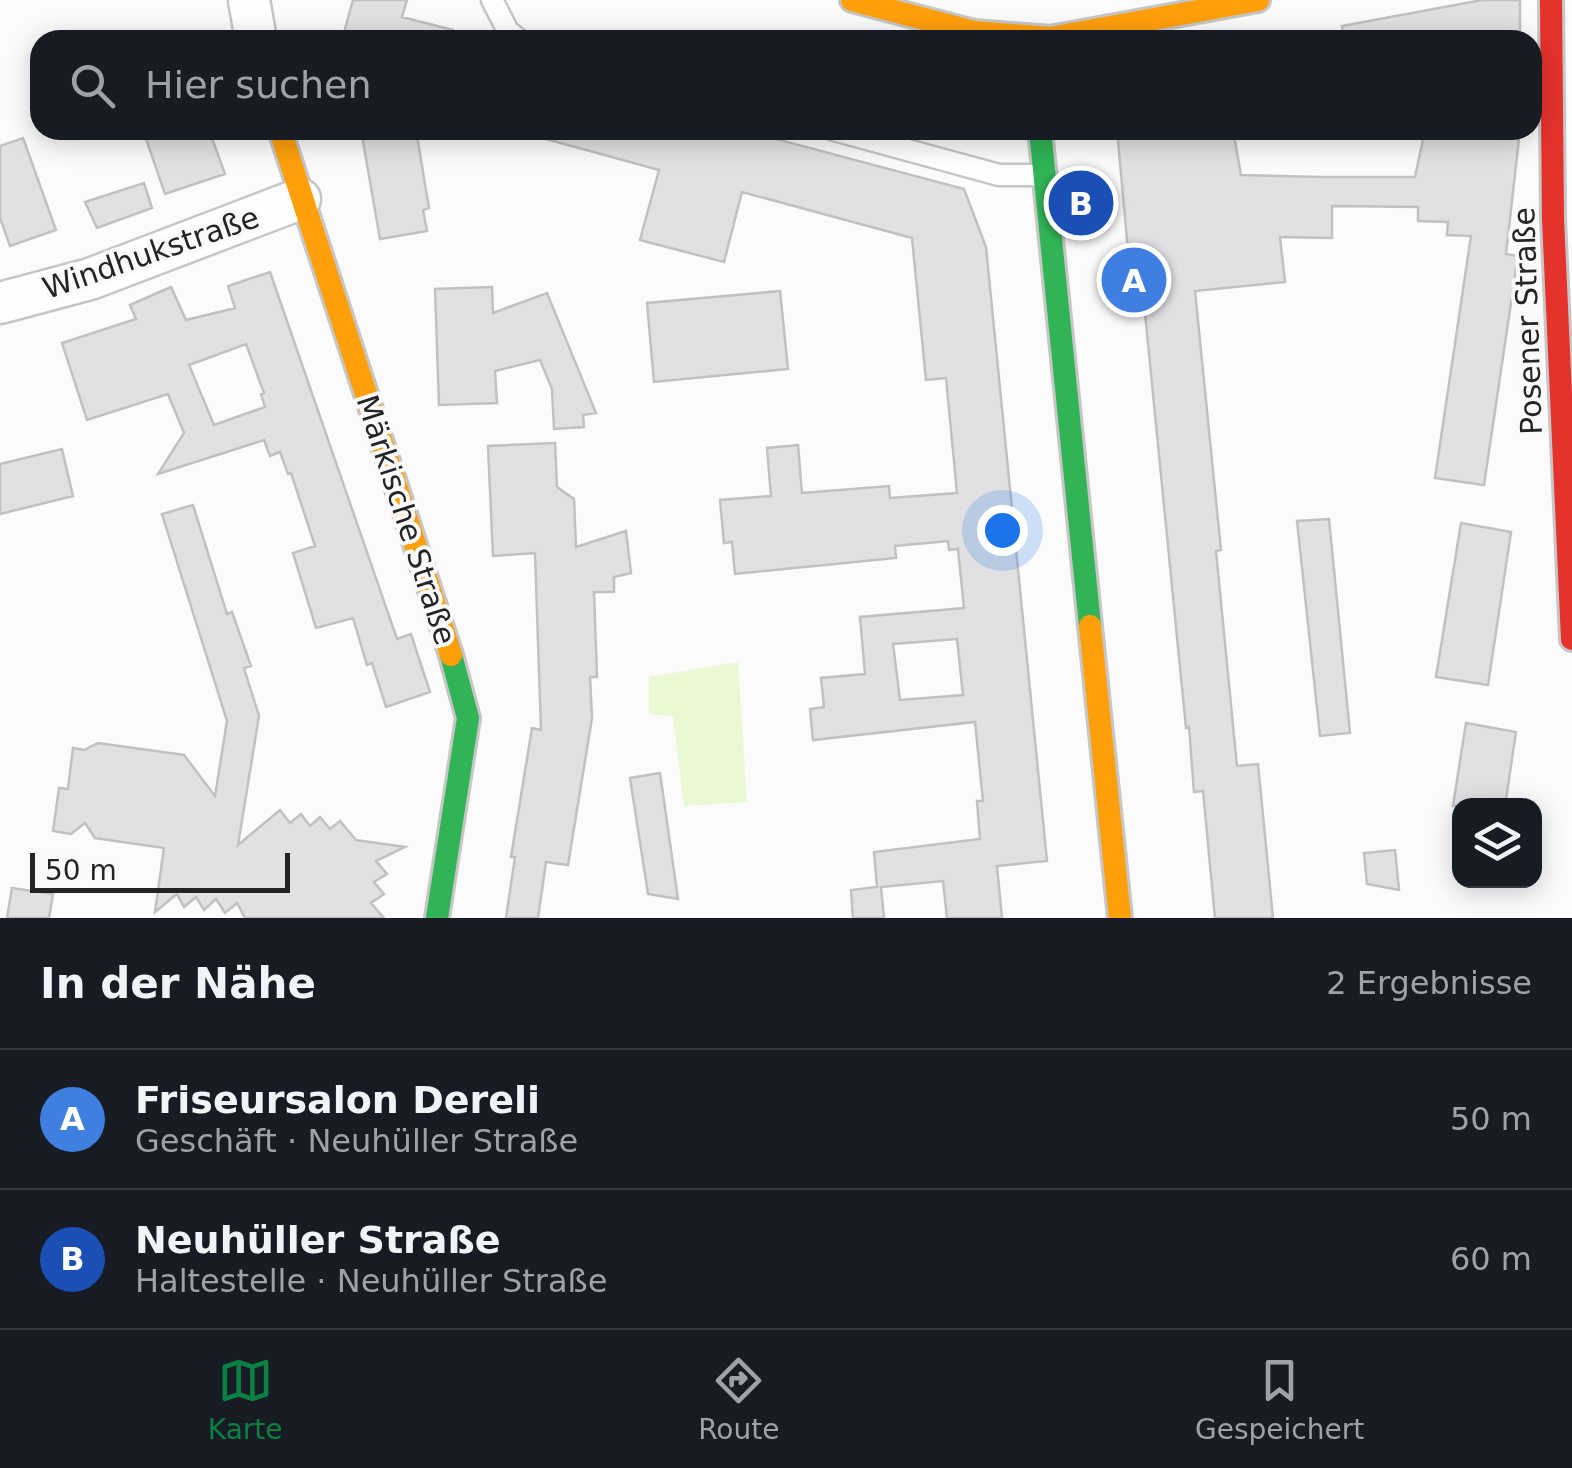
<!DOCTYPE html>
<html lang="de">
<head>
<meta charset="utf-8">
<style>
	body { margin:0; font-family:"DejaVu Sans",sans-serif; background:#242831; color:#f1f3f6 }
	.controls { position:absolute; right:30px; bottom:30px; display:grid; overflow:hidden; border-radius:20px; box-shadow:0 5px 25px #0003 }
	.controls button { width:90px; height:90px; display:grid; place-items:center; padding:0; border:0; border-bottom:2px solid #363941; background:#171b24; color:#f1f3f6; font:50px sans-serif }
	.scale { position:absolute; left:30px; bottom:25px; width:260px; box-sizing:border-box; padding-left:10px; border:5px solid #242426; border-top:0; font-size:28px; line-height:35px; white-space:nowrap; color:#242426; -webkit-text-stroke:8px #fafafd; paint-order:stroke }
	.you { position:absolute; left:1002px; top:530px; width:35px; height:35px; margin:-25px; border:8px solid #fff; border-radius:50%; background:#1a73e8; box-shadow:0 0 0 15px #1a73e833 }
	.badge { display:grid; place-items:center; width:65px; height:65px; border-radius:50%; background:#0b8043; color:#fff; font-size:32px; font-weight:700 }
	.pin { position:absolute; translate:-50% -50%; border:5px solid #fff; box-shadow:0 2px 10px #0006 }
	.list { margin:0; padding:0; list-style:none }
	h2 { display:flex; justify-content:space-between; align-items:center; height:130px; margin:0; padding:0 40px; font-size:42px }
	h2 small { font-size:32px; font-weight:400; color:#9ea1a6 }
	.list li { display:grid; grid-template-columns:65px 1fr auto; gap:30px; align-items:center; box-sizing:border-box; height:140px; padding:0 40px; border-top:2px solid #363941 }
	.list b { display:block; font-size:38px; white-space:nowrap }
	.list p { margin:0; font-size:32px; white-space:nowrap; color:#9ea1a6 }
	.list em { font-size:32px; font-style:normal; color:#9ea1a6 }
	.icon { flex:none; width:55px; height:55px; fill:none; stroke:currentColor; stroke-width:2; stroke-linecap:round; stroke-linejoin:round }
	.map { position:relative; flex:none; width:1572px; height:918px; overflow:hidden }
	.search { position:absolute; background:#171b24; box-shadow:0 5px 25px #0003; left:30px; right:30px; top:30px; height:110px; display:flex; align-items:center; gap:25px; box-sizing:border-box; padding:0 35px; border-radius:30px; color:#9ea1a6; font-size:38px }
	.sheet { height:410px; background:#171b24 }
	nav { display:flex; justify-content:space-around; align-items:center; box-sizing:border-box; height:140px; border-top:2px solid #363941; background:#171b24; font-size:28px; color:#9ea1a6 }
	nav a { display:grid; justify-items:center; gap:5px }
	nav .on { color:#0b8043 }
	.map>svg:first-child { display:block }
	.green { fill:#eaf8d3 }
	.building { fill:#e1e1e3; stroke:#c1c1c3; stroke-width:2.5; fill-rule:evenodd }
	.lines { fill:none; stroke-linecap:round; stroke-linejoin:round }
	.lane-casing { stroke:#c6c6c7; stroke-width:25 }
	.street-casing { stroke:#c6c6c7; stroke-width:45 }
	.fast-casing { stroke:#c6c6c7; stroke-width:28 }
	.slow-casing { stroke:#c6c6c7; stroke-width:28 }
	.jam-casing { stroke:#c6c6c7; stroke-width:28 }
	.lane { stroke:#fefeff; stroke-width:20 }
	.street { stroke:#fefeff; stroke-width:40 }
	.fast { stroke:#30b455; stroke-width:22 }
	.slow { stroke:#ff9f0a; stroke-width:22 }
	.jam { stroke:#e5322d; stroke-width:22 }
	.labels { text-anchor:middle; stroke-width:8; stroke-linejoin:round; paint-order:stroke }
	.street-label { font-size:30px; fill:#242426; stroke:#fafafd }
</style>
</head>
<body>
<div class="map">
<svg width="1572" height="918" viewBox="0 0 1572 918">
	<rect width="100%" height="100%" fill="#fbfbfc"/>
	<path class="green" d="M738,662L747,802L684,806L673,716L649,714V677Z"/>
	<path class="building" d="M353,0H407L402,17L453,30L451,40H342Z
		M1520,0V40H1343L1342,26L1482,0Z
		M143,130H209L225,174L165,194Z
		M361,130H416L429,208L423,210L427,231L380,239Z
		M547,130H742L964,189L986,247L1047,861L997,866L1002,918H947L943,881L881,887L884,918H853L851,890L877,887L874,852L980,839L977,801H983L975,722L813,740L810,709L824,707L821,678L865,674L860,617L964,608L958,549L949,550L948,541L895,546L896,558L735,574L732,542L724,543L720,500L771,496L767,448L798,445L802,493L889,486L890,498L957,493L946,378L926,380L912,238L742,192L724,262L640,240L659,170L546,139ZM957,639L963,695L900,700L893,644Z
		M1117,130H1233L1241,175L1320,177H1415L1425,130H1520L1506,254L1518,256L1484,485L1435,478L1471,236L1447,235L1448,222L1418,221V207L1332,206V238L1280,237L1285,282L1195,291L1221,550L1216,551L1237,766L1258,764L1273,918H1215L1203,791L1194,792L1189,727L1186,728L1143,293L1132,294Z
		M23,138L56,230L10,246L0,218V146Z
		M144,183L152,208L97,228L85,202Z
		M270,272L397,639L411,634L430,692L386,707L372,663L367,665L353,618L316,628L293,553L315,546L291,473L288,474L280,452L270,456L264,440L158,474L184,433L168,394L87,420L62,343L136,319L130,305L171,287L186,320L235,308L228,286ZM246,344L264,393L261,394L265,407L214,425L189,365Z
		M492,287L493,313L547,293L596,413L583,415L584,427L554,429L552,389L540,360L495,371L497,403L439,405L435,289Z
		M780,291L788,369L654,382L647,303Z
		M555,443L557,487L574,499L576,547L626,531L631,573L614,577V592H594L597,677H590L592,718L568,865L546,862L538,918H506L515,857H511L532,728L541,730L535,553L493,556L488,446Z
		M62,449L73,496L0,514V464Z
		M193,505L227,614L232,612L251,666L244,668L259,716L238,845L280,810L290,823L301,814L310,826L320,817L330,829L340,821L356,840L405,847L376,861L387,874L374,882L384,894L371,903L384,918H245L237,903L225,913L216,899L204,910L196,897L184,907L177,894L155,912L164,848L95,838L85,823L71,834L53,831L59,788L68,789L73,748L84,750L98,743L184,755L215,796L227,721L162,514Z
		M1329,519L1350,733L1320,736L1297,521Z
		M1461,523L1511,532L1488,685L1436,677Z
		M1466,723L1516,732L1505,806H1453Z
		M660,773L678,899L648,894L630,778Z
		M1395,850L1399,890L1367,884L1364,853Z
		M12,888L53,894L49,918H7Z"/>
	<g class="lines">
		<g class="lane-casing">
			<path id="lane" d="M492,0L508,31L519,40
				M834,130L999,175H1041"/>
		</g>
		<g class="street-casing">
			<path id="street" d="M249,0L256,40
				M0,303L90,279L300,199"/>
		</g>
		<g class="fast-casing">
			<path id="fast" d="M1040,130L1090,626
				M437,918L468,718L451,655"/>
		</g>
		<g class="slow-casing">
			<path id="slow" d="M852,0L974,32L1050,38L1258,0
				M280,130L451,655
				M1090,626L1120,918"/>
		</g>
		<g class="jam-casing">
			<path id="jam" d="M1551,0L1553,219L1572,639"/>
		</g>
		<use href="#lane" class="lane"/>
		<use href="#street" class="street"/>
		<use href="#fast" class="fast"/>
		<use href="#slow" class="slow"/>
		<use href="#jam" class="jam"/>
	</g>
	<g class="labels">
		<g class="street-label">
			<text transform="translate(151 253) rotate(-19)" y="10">Windhukstraße</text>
			<text transform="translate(1528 321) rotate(-92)" y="10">Posener Straße</text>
			<text transform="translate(406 520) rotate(72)" y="10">Märkische Straße</text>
		</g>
	</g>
</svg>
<div class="controls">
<button><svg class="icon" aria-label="layers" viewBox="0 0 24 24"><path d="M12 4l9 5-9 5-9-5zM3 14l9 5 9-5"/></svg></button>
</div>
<div class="scale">50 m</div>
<div class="you"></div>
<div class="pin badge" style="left:1134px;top:280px;background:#3f7fe0">A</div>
<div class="pin badge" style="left:1081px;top:203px;background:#1a4fb4">B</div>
<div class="search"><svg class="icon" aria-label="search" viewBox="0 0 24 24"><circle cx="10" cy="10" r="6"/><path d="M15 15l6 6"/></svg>Hier suchen</div>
</div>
<section class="sheet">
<h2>In der Nähe<small>2 Ergebnisse</small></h2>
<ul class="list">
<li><span class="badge" style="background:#3f7fe0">A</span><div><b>Friseursalon Dereli</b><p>Geschäft · Neuhüller Straße</p></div><em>50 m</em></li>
<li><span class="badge" style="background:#1a4fb4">B</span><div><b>Neuhüller Straße</b><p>Haltestelle · Neuhüller Straße</p></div><em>60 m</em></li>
</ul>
</section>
<nav>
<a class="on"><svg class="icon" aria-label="map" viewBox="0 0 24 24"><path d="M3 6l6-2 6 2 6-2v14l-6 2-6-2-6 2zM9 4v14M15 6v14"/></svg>Karte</a>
<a><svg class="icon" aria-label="directions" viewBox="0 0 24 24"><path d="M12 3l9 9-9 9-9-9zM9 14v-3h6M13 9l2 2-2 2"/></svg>Route</a>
<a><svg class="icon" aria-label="saved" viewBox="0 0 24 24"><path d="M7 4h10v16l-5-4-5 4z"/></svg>Gespeichert</a>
</nav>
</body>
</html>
